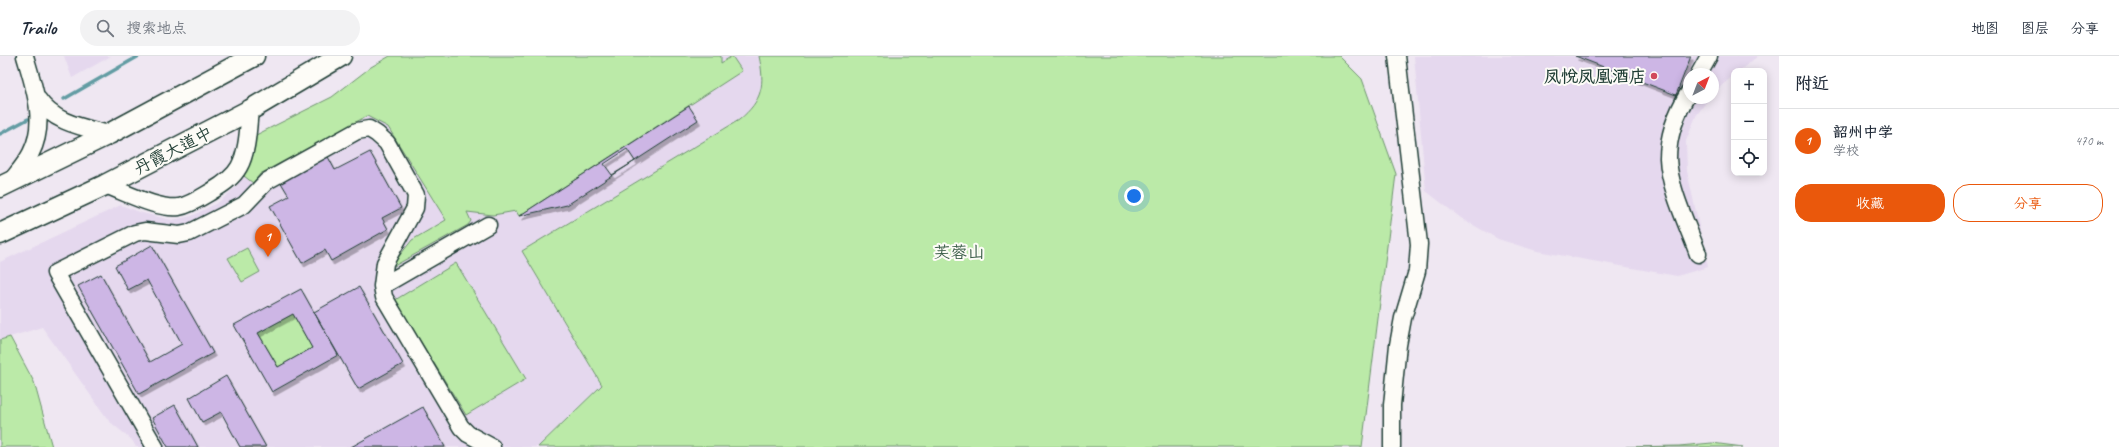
<!DOCTYPE html>
<html lang="zh">
<head>
<meta charset="utf-8">
<style>
	body { margin:0; font-family:Caveat,"LXGW WenKai TC",sans-serif; background:#f2f2f3; color:#1f2937 }
	.controls { position:absolute; right:12px; top:12px; display:grid; overflow:hidden; border-radius:8px; box-shadow:0 2px 10px #0003 }
	.controls button { width:36px; height:36px; display:grid; place-items:center; padding:0; border:0; border-bottom:1px solid #e0e1e3; background:#fff; color:#1f2937; font:20px sans-serif }
	.compass { position:absolute; left:1683px; top:12px; width:36px; height:36px; border-radius:50%; background:#fff; box-shadow:0 2px 10px #0003; rotate:42deg }
	.you { position:absolute; left:1134px; top:140px; width:14px; height:14px; margin:-10px; border:3px solid #fff; border-radius:50%; background:#1a73e8; box-shadow:0 0 0 6px #1a73e833 }
	.badge { display:grid; place-items:center; width:26px; height:26px; border-radius:50%; background:#ea580c; color:#fff; font-size:13px; font-weight:700 }
	.pin { position:absolute; translate:-50% -33px; filter:drop-shadow(0 1px 2px #0008) }
	.pin::after { content:''; position:absolute; top:21px; width:14px; height:12px; background:inherit; clip-path:polygon(0 0,100% 0,50% 100%) }
	.list { margin:0; padding:0; list-style:none }
	h2 { display:flex; justify-content:space-between; align-items:center; height:52px; margin:0; padding:0 16px; font-size:17px }
	h2 small { font-size:13px; font-weight:400; color:#747a83 }
	.list li { display:grid; grid-template-columns:26px 1fr auto; gap:12px; align-items:center; box-sizing:border-box; height:64px; padding:0 16px; border-top:1px solid #e0e1e3 }
	.list b { display:block; font-size:15px; white-space:nowrap }
	.list p { margin:0; font-size:13px; white-space:nowrap; color:#747a83 }
	.list em { font-size:13px; font-style:normal; color:#747a83 }
	.actions { display:flex; gap:8px; padding:12px 16px }
	.actions a { flex:1; padding:9px 0; border:1px solid #ea580c; border-radius:16px; text-align:center; font-size:14px; color:#ea580c }
	.actions .main { background:#ea580c; color:#fff }
	.icon { flex:none; width:22px; height:22px; fill:none; stroke:currentColor; stroke-width:2; stroke-linecap:round; stroke-linejoin:round }
	.map { position:relative; flex:none; width:1779px; height:391px; overflow:hidden }
	header { display:flex; align-items:center; gap:24px; box-sizing:border-box; height:56px; padding:0 20px; background:#fff; border-bottom:1px solid #e0e1e3 }
	header strong { font-size:19px }
	nav { display:flex; gap:22px; margin-inline-start:auto; font-size:14px }
	.search { width:280px; height:36px; background:#f2f2f3; display:flex; align-items:center; gap:10px; box-sizing:border-box; padding:0 14px; border-radius:22px; color:#747a83; font-size:15px }
	main { display:flex }
	aside { flex:1; background:#fff }
	.map>svg:first-child { display:block }
	.built { fill:#e5d8ee }
	.green { fill:#bbeaa8; stroke:#6d946e }
	.lines { fill:none; stroke-linecap:round; stroke-linejoin:round }
	.stream { stroke:#629ca3; stroke-width:3.5 }
	.building { fill:#cdb6e5; stroke:#1f3d34; fill-rule:evenodd; filter:url(#shadow) }
	.minor-casing { stroke:#1f3d34; stroke-width:19 }
	.major-casing { stroke:#1f3d34; stroke-width:23 }
	.minor { stroke:#fdfcf7; stroke-width:16 }
	.major { stroke:#fdfcf7; stroke-width:20 }
	.poi-dot { fill:#d1495b; stroke:#fdfcf7; stroke-width:1.5 }
	.labels { text-anchor:middle; stroke-width:4; stroke-linejoin:round; paint-order:stroke }
	.poi-label { font-size:17px; font-weight:bold; fill:#1f3d34; stroke:#fdfcf7; text-anchor:end }
	.street-label { font-size:17px; fill:#1f3d34; stroke:#fdfcf7 }
	.park-label { font-size:17px; fill:#3e604b; stroke:#fdfcf7 }
</style>
</head>
<body>
<header>
<strong>Trailo</strong>
<div class="search"><svg class="icon" aria-label="search" viewBox="0 0 24 24"><circle cx="10" cy="10" r="6"/><path d="M15 15l6 6"/></svg>搜索地点</div>
<nav><a>地图</a><a>图层</a><a>分享</a></nav>
</header>
<main>
<div class="map">
<svg width="1779" height="391" viewBox="0 0 1779 391">
	<defs>
		<filter id="shadow"><feDropShadow dx="2.5" dy="4" stdDeviation="0" flood-color="#0004"/></filter>
	</defs>
	<rect width="100%" height="100%" fill="#efe7f2"/>
	<filter id="ink" filterUnits="userSpaceOnUse"><feTurbulence type="fractalNoise" baseFrequency=".025" numOctaves="2"/><feDisplacementMap in="SourceGraphic" scale="8" xChannelSelector="R" yChannelSelector="G"/><feConvolveMatrix kernelMatrix="1 2 1 2 8 2 1 2 1" color-interpolation-filters="sRGB"/></filter>
	<g filter="url(#ink)">
		<path class="built" d="M64,0H111L72,22Z
			M390,0H759L763,19L758,43L749,55L739,64L522,195L602,329L538,391H136L132,384L109,365L42,271L0,284V206L121,149L142,157L172,164L192,160L219,146L236,131L244,120L256,79L332,41L371,11Z
			M1414,0H1758L1739,15H1734V19L1713,37V18H1689V42H1709L1696,60L1686,85L1687,115L1708,211L1677,220L1537,195L1498,183L1461,162L1426,135Z"/>
		<path class="green" d="M390,0H721V7L732,0L742,15L519,160L516,155L493,159L467,156L471,165L468,169L394,210L393,208L412,184L446,164L388,71L367,60L260,118L253,127L244,120L256,79L332,41L371,11Z
			M759,0H1339L1362,23L1396,118L1362,391H538L602,329L522,195L739,64C763,44 765,29 759,0Z
			M247,192L260,216L242,226L228,202Z
			M456,207L526,323L466,359L395,244Z
			M293,258L312,292L278,311L258,277Z
			M10,281L34,326L52,391H0V284Z
			M1712,387L1743,391H1626L1679,390Z"/>
		<g class="lines">
			<path class="stream" d="M64,43L139,0
				M0,78L28,63"/>
		</g>
		<path class="building" d="M1575,0H1691L1676,39Z
			M689,50L698,64L567,149L519,160Z
			M627,93L635,105L612,119L604,108Z
			M370,96L401,152L382,162L388,173L331,205L325,194L302,207L270,150L289,140L280,125L327,99L335,114Z
			M152,189L213,297L139,338L78,230L101,218L150,306L182,288L147,224L128,234L115,210Z
			M359,231L403,308L358,333L314,256Z
			M301,233L338,299L272,336L234,269ZM293,258L312,292L278,311L258,277Z
			M226,320L266,391H240L221,356L202,366L189,342Z
			M175,349L198,391H168L152,362Z
			M423,351L445,391H351Z"/>
		<g class="lines">
			<g class="minor-casing">
				<path id="minor" d="M1699,18L1709,0
					M1689,36C1677,56 1668,78 1668,102C1669,132 1688,170 1698,198
					M38,43C54,67 82,71 109,78
					M11,125C18,116 26,107 31,97C47,66 34,31 25,0
					M105,129C125,136 158,154 179,151C190,149 202,141 212,135C222,129 233,122 239,111C248,95 248,71 250,54
					M382,230L488,169
					M155,391L55,217L135,177L145,175L179,179L189,177L244,149L267,125L357,75L369,73L377,78L387,87L416,139L415,152L385,207L382,230L384,241L461,371L468,378L492,391
					M1392,391V349L1398,289L1403,262L1417,215L1419,188L1397,0"/>
			</g>
			<g class="major-casing">
				<path id="major" d="M0,131L109,78L254,0
					M0,178L105,129L250,54L341,0"/>
			</g>
			<use href="#minor" class="minor"/>
			<use href="#major" class="major"/>
		</g>
	</g>
	<circle class="poi-dot" cx="1654" cy="20" r="4"/>
	<g class="labels">
		<g class="poi-label">
			<text x="1646" y="26">凤悦凤凰酒店</text>
		</g>
		<g class="street-label">
			<text transform="translate(173 94) rotate(-27)" y="6">丹霞大道中</text>
		</g>
		<g class="park-label">
			<text x="959" y="202">芙蓉山</text>
		</g>
	</g>
</svg>
<div class="controls">
<button>+</button>
<button>−</button>
<button><svg class="icon" aria-label="locate" viewBox="0 0 24 24"><circle cx="12" cy="12" r="6"/><path d="M12 2v4M12 18v4M2 12h4M18 12h4"/></svg></button>
</div>
<svg class="compass" viewBox="-18 -18 36 36"><path d="M0-13l5 13h-10z" fill="#e53935"/><path d="M0 13l5-13h-10z" fill="#747a83"/></svg>
<div class="you"></div>
<div class="pin badge" style="left:268px;top:201px">1</div>
</div>
<aside>
<h2>附近<small></small></h2>
<ul class="list">
<li><span class="badge">1</span><div><b>韶州中学</b><p>学校</p></div><em>470 m</em></li>
</ul>
<div class="actions"><a class="main">收藏</a><a>分享</a></div>
</aside>
</main>
</body>
</html>
